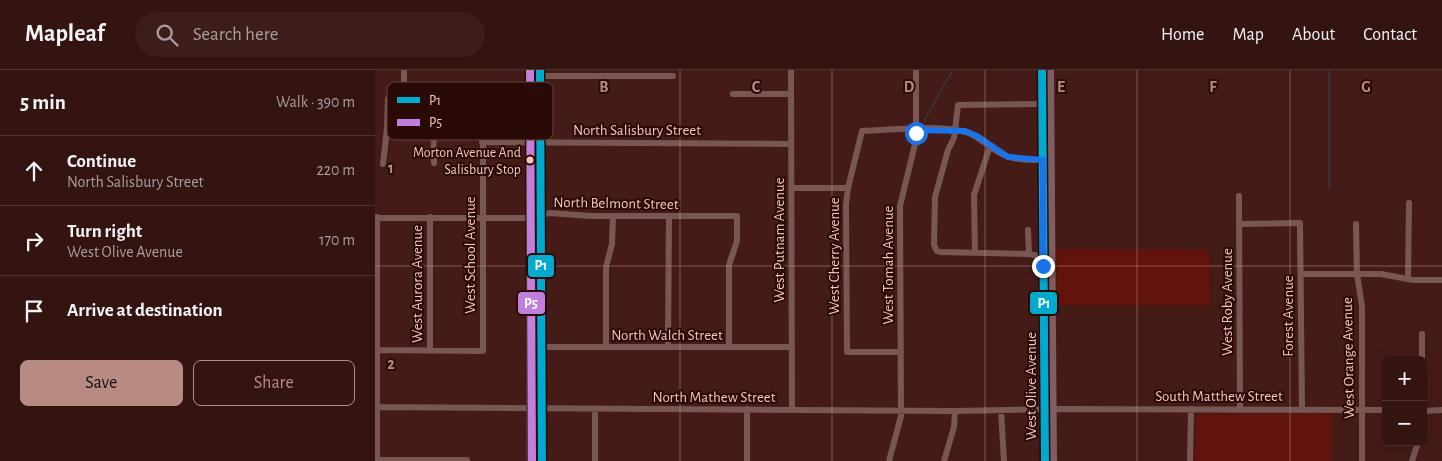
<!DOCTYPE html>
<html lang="en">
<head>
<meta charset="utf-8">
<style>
	body { margin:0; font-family:"Alegreya Sans",sans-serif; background:#3c1d1a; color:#f1f3f6 }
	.controls { position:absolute; right:15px; bottom:15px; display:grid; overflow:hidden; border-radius:8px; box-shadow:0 5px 20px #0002 }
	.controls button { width:45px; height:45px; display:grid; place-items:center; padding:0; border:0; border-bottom:1px solid #4e3331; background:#341411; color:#f1f3f6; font:25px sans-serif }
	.stop { position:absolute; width:15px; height:15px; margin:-11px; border:4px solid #1a73e8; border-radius:50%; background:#fff }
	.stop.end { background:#1a73e8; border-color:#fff; box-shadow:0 1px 5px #0008 }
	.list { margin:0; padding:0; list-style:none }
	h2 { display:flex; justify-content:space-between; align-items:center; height:65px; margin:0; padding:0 20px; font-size:21px }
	h2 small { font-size:16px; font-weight:400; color:#a99e9f }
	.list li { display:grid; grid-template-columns:32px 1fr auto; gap:15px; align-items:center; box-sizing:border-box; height:70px; padding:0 20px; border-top:1px solid #4e3331 }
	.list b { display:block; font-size:19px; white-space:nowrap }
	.list p { margin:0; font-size:16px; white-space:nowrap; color:#a99e9f }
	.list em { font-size:16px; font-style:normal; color:#a99e9f }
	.actions { display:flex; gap:10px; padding:15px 20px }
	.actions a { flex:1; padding:11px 0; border:1px solid #b78b84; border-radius:8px; text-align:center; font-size:18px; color:#b78b84 }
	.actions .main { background:#b78b84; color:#111 }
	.icon { flex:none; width:28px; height:28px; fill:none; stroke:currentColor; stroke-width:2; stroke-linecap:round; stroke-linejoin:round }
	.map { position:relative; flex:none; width:1067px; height:391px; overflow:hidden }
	header { display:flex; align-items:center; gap:30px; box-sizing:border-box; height:70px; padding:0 25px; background:#341411; border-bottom:1px solid #4e3331 }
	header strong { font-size:24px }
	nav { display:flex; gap:28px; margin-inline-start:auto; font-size:18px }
	.search { width:350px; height:45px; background:#3c1d1a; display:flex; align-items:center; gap:12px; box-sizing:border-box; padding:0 18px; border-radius:28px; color:#a99e9f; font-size:19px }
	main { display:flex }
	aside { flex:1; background:#341411 }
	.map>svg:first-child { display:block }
	.built { fill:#62130b }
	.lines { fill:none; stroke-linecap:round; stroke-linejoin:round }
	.stream { stroke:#1f4d55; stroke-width:1 }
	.minor { stroke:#785753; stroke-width:6 }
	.major { stroke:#805d60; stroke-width:8 }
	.bus-1-casing { stroke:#2a0a06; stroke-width:11 }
	.bus-2-casing { stroke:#2a0a06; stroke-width:11 }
	.bus-1 { stroke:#00a9ce; stroke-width:8 }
	.bus-2 { stroke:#c07fdc; stroke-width:8 }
	.route { stroke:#1a73e8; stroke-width:6 }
	.grid { fill:none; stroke:#b78b84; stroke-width:1; stroke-opacity:0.55 }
	.bus-dot { fill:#f5c7be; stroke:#2a0a06; stroke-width:2 }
	.labels { text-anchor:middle; stroke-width:4; stroke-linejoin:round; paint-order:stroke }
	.bus-label { font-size:14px; fill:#f5c7be; stroke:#2a0a06; text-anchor:end }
	.street-label { font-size:15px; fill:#f5c7be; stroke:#2a0a06 }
	.key { fill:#2a0a06; stroke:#67433d; stroke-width:1 }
	.key-label { font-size:14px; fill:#f5c7be }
	.grid-label { font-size:16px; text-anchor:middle; font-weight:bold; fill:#b78b84; stroke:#2a0a06; stroke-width:4; stroke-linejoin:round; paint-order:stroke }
	.line-badge { stroke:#2a0a06; stroke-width:2 }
	.badge-label { font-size:14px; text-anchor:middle; font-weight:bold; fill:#fff }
</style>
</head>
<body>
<header>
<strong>Mapleaf</strong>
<div class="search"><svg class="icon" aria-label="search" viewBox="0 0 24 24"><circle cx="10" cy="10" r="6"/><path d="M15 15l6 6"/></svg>Search here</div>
<nav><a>Home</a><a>Map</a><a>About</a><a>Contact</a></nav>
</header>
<main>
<aside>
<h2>5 min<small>Walk · 390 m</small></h2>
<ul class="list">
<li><svg class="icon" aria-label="ahead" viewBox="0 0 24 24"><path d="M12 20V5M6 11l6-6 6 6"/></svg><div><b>Continue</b><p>North Salisbury Street</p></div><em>220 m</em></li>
<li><svg class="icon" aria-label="right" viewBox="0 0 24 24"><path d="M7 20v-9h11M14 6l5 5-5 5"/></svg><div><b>Turn right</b><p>West Olive Avenue</p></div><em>170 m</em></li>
<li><svg class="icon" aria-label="arrive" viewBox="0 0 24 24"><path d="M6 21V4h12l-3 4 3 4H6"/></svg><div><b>Arrive at destination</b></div></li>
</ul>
<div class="actions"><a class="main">Save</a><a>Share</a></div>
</aside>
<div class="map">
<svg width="1067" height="391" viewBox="0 0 1067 391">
	<rect width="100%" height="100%" fill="#451b17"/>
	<path class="built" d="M681,179L834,180L835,235H682Z
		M823,344H957L956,391H820L821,346Z"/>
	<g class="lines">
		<path class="stream" d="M954,0V118
			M549,51L578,0"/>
		<path class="minor" d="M29,0V29
			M416,0L417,340
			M165,6H298
			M358,24H416
			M58,29L59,93
			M667,34L583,35L579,68L573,80L560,127L559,175L562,181L565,182L654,184L668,187
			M107,72L416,74
			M417,118H473
			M864,126L865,339
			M2,147V391
			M55,147V281
			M0,148H159L174,143L216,146H362V171L354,195V277
			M864,154L925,153L927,339
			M981,154L982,204L987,236V391
			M653,160L654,184
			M600,183L599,125L615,76
			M926,204H1006L1038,210H1067
			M1033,209L1034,133
			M1047,264V290
			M166,277H417
			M231,277V197L237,174L238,146
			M293,277L294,146
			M0,280L108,281V29H13L12,58L8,94
			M526,282H472L471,135L473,118L487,61C516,60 564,54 591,62C604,66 612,76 623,82C638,91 655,90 672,90
			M0,337L580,341L684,339L1011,340
			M220,339V391
			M372,339V391
			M626,341L629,391
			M1048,341L1067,340
			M0,390H92
			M514,391L526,346L525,136L541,70V0
			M569,391L579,357L580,341
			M815,391L816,339
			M1037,391L1043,372"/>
		<path class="major" d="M165,0L167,391
			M667,0L670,391
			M675,0L678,391"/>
		<g class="bus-1-casing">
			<path id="bus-1" d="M165,0L167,391
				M667,0L670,391"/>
		</g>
		<g class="bus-2-casing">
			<path id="bus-2" d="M155,0L157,391"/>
		</g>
		<use href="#bus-1" class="bus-1"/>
		<use href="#bus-2" class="bus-2"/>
	</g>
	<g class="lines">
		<path class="route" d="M541,63L542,60L590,61L602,66L633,87L668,90V196"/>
	</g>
	<path class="grid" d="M152,0V391M305,0V391M457,0V391M610,0V391M762,0V391M915,0V391M0,196H1067"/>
	<circle class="bus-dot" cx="155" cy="90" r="4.5"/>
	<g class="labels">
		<g class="bus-label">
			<text x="146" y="87">Morton Avenue And<tspan x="146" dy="17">Salisbury Stop</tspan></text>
		</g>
		<g class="street-label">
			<text x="262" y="65">North Salisbury Street</text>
			<text transform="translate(241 133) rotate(1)" y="5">North Belmont Street</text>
			<text transform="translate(404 170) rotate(-90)" y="5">West Putnam Avenue</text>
			<text transform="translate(95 185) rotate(-90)" y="5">West School Avenue</text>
			<text transform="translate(459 186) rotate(-90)" y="5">West Cherry Avenue</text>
			<text transform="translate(513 195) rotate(-90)" y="5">West Tomah Avenue</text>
			<text transform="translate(42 214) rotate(-90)" y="5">West Aurora Avenue</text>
			<text transform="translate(852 232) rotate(-90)" y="5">West Roby Avenue</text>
			<text transform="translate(913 246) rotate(-90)" y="5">Forest Avenue</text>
			<text x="292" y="270">North Walch Street</text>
			<text transform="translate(973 288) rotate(-91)" y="5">West Orange Avenue</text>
			<text transform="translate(656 316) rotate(-90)" y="5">West Olive Avenue</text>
			<text x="844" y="331">South Matthew Street</text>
			<text x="339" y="332">North Mathew Street</text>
		</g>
	</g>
	<rect x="12" y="12" width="166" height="58" rx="8" class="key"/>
	<rect x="22" y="27" width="23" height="6" fill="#00a9ce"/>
	<rect x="22" y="49" width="23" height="7" fill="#c07fdc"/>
	<g class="key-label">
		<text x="54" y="35">P1</text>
		<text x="54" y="57">P5</text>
	</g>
	<g class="grid-label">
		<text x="229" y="22">B</text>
		<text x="381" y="22">C</text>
		<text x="534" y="22">D</text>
		<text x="686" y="22">E</text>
		<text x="838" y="22">F</text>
		<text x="991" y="22">G</text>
		<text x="16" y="103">1</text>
		<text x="16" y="299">2</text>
	</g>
	<g class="line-badge">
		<rect x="152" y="184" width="28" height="24" rx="5" fill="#00a9ce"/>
		<rect x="654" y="221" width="29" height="24" rx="5" fill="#00a9ce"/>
		<rect x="142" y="221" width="29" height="24" rx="5" fill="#c07fdc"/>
	</g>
	<g class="badge-label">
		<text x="166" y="200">P1</text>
		<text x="669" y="238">P1</text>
		<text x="156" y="238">P5</text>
	</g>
</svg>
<div class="controls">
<button>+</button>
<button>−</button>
</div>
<div class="stop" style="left:541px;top:63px"></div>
<div class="stop end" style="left:668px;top:196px"></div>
</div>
</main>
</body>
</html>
